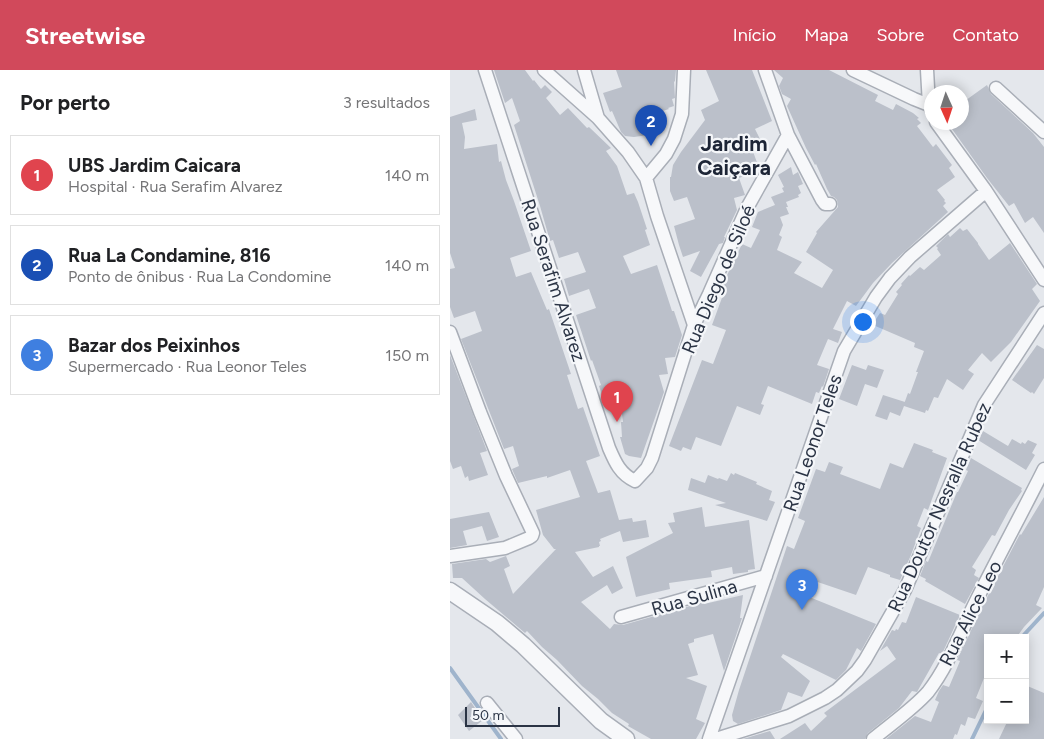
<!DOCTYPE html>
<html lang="pt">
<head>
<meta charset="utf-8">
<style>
	body { margin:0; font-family:Figtree,sans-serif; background:#f6f6f6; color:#202124 }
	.controls { position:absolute; right:15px; bottom:15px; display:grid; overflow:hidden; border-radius:0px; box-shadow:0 2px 12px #0003 }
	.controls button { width:45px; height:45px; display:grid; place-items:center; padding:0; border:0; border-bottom:1px solid #e0e0e0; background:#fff; color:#202124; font:25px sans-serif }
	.compass { position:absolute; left:474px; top:15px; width:45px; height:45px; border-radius:50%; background:#fff; box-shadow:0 2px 12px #0003; rotate:177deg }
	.scale { position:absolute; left:15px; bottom:12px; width:95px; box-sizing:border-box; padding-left:5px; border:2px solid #2b3445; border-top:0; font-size:14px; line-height:18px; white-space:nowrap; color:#2b3445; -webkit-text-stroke:4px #f4f6f9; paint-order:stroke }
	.you { position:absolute; left:412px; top:251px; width:18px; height:18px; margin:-12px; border:4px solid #fff; border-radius:50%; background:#1a73e8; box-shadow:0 0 0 8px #1a73e833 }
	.badge { display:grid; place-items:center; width:32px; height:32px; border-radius:50%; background:#d1495b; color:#fff; font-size:16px; font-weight:700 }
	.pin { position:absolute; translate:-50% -41px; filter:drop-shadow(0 1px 2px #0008) }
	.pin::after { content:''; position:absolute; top:26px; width:18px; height:15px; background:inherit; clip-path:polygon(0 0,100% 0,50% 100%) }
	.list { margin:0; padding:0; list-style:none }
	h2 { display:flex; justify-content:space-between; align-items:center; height:65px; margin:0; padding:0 20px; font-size:21px }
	h2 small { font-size:16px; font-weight:400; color:#757577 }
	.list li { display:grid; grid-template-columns:32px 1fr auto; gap:15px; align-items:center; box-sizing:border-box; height:80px; margin:0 10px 10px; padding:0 10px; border:1px solid #e0e0e0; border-radius:0px }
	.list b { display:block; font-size:19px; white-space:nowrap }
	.list p { margin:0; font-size:16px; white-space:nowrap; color:#757577 }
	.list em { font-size:16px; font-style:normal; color:#757577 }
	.map { position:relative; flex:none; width:594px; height:669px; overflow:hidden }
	header { display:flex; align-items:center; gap:30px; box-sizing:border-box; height:70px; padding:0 25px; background:#d1495b; color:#fff }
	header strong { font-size:24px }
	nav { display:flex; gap:28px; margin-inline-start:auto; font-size:18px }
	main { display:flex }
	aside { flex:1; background:#fff }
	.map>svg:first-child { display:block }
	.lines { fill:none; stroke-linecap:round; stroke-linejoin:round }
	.stream { stroke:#9fb4cc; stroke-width:4 }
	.building { fill:#bbc0ca }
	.minor-casing { stroke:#a9aeb7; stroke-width:15 }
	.tertiary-casing { stroke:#a9aeb7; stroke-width:19 }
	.minor { stroke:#f7f8fa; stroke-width:12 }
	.tertiary { stroke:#f7f8fa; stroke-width:16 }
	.labels { text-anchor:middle; stroke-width:4.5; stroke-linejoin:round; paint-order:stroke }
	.street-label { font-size:19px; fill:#2b3445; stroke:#f4f6f9 }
	.quarter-label { font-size:21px; font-weight:bold; fill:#1d2536; stroke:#f4f6f9 }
</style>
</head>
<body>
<header>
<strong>Streetwise</strong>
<nav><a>Início</a><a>Mapa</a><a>Sobre</a><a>Contato</a></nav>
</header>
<main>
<aside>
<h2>Por perto<small>3 resultados</small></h2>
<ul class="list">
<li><span class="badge" style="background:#e0444e">1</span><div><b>UBS Jardim Caicara</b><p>Hospital · Rua Serafim Alvarez</p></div><em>140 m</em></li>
<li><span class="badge" style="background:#1a4fb4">2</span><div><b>Rua La Condamine, 816</b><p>Ponto de ônibus · Rua La Condomine</p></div><em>140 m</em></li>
<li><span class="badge" style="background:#3f7fe0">3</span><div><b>Bazar dos Peixinhos</b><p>Supermercado · Rua Leonor Teles</p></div><em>150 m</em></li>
</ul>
</aside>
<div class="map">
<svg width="594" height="669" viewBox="0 0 594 669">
	<rect width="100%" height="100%" fill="#e4e7ec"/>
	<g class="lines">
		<path class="stream" d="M571,568L594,543
			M0,598L51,669
			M522,669L538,636"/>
	</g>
	<path class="building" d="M44,0H75L83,11L84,10L91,19L95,15L102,22L96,28L110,45L118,38L137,58L139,57L161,78L156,81L167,96L177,125L184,123L188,132L197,159L195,160L200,175L173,186L181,204L207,195L222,241H224L232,265L225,287L215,288L218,304L209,305L214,322L191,388L179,386L175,384L170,367H172L171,352H173L170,328L155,334L149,316L151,315L142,290L141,291L126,245L146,238L139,219L119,226L114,209L136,202L128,182L109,188L103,170L100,171L90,136L64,55L70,51L62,28L55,33Z
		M166,0H226L225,11L224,12L225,28L222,29L224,36L218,38L219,39L203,44L209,62L198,65L184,67L175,66L171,62L162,41L160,42L153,23L172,17Z
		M256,0H302L322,51L305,59L311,71L301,76L309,98L299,103L300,104L289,108L295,125L284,128L287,140L274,167H275L273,173L269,174L251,207L240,201L250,181L233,187L229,175L224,156L245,149L237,127L224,131L220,121V107H221L223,95L231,82L255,50L251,40L269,31Z
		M324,0H379L428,25L425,31L443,40L446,34L463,43L469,48L467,49L471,53L467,56L483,77L486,74L502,95L499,98L505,107L487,120L495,130L494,131L496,133L493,136L498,142L442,193L423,213L406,236L397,231L383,259L392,262L388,273L378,269L367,295L379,299L373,317L372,316L369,323L366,322L362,334L318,316L311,334L314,335L310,345L287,336L271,376L246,367L241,380L233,377L231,381L219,376L252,290L263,294L276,260L262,255L273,225L268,224L292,174L301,178L310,160L302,157L308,142L325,135L321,127L334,122L332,118L334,117L328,105L341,97L343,105L348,102L353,114L348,116L351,123L348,125L349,127L336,132L338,137H336L339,144L330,147L333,155L329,165L332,167L327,180L352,192L344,203L372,218L383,200L356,182L367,163L366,162L388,137L387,130L384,127L381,126L377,119L366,94L365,95L356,78L337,36L341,29L332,24L329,16L333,8Z
		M537,15L541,24L583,63L594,77V163L583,147L575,153L564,133L559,136L537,108L497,52H512V33Z
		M25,39L27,50L12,53L15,67L14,79L47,74L49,92L51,91L56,110L64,131L81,181L60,188L66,207L81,202L97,240L99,239L121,304L117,305L128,339L133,337L150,386L136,391L148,423L160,420L169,450L182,448L183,452L196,450L199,467L173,472L170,461L150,469L151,471L149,472L150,476H149V477L125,482L143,507L163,496L173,518L162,524L157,515L131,532L160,559L164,554L173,555L254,532V534L293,525L290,548H292L274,601L263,564L244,569V572L238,574L248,605L236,608L257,616L246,649L255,653L246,669H201L178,656L179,654L162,643L148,629L132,616L107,590L92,577L77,561L75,563L35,529L12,508H3L2,494L36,489L40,492L56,486L60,496L54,499L63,524L106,479H104L93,465L86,440L130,427L120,400L97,408V406L68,413L62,399L69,396L63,376L54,379L11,269L32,261L25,241L4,248L0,237V199L5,198L0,183V47Z
		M510,158L513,161L517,159L528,173V174L539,190L560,173L587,214L582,219L590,231L561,272L541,292L532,283L518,300L524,304L513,320L497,309L488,328L484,327L478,341L476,340L475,343L454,336L450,346L440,342L437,350L425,346L433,325L455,332L454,334L458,323L460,324L468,302H466L474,281L464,277L465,273L423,255L424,252L430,243L435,245L448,224L446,222L452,215L451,214L459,205L460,206L470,197L474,200L491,185L487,179L488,178L486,176L498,164L500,167Z
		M587,275L594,279V308L584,324L582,322L581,323L562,310Z
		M0,285L37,381L30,383L38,405L19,411L18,406L15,408L11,396L3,399L0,391Z
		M402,295L416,300L418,295L434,300L427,318L415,314L407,336L389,329Z
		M533,361L558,376L562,369L571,374L572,372L575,374L578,370L587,374L582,383L585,385L576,400L528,370Z
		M464,373L483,380L482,382L497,388L478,440L474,438L467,456L471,458L461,485L450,510L440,507V505L418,497L406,525L347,505L342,520L426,554L411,581L407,578L396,600L386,610L333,584L331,587L360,611L352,627L338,622L331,640L288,654L283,651L282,645L289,620L337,476L344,479L355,451L348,448L366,399L375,402L379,392L393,397L390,404L430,419L440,393L453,398Z
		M521,388L572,418L571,420L572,421L559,440L545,466L542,465L522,497L526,500L524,505L529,508L515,534L475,511L476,509L470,506L476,491L478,492L507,422H508L518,401L516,400Z
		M281,403L284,405L285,403L307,412L306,414L322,421L319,430L325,432L317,451L265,435L276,433L238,420L241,408L255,413L258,405L268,409L269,408L277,411Z
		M594,427V517L586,535L592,538L574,557L566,568H538V598L526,628L533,631L525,649L518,647L515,656L511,654L507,665L505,664L503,669H436L465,646L481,652L489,632L485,630L489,621L493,615L499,617L510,591L507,590L533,535L570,464L571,465Z
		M252,437L255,457L299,450L305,499L298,500V502L283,504L282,497L261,501L262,507L219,513L220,519L186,527L176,487L223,463L218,453L225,452L223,443Z
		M39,442L49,467L37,471L32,456L13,461L17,475L0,478V449Z
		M466,527L510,545L492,584L489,583L467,622L462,621L449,638L418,663L415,669H330L355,653L361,661L377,646L374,643L446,589L437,576L430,581L442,560L445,561L446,559L448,560L452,552L456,553Z
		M575,615L594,623V669H549L558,650H575Z
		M21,632L33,650L19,661L8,645Z
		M320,661L325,669H293Z"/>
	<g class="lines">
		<g class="minor-casing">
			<path id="minor" d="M35,0L159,378C165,392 170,404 185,411L197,398L202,388L244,255L259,224L297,138L338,65
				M94,0L148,48L178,82L196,108L207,146L244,255
				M134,0L148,48
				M315,0L338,65L372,130L375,134H380
				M403,0L464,29L479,35
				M477,0L479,35L482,41
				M546,18L594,62
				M486,52L536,121L594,210
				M196,108L216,84L224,69L232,44L234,0
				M0,262L30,342L56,406L83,463L82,466L79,468L55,478L0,486
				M171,547L316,506
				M37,633L66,669
				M259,669L394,281L426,227L440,208L460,187L536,121
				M266,669L339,646L375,628L387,620L407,601L415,590L455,520L534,335L594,243
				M423,669C440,655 464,638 478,622C499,595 511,561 526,531C548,487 572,443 594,399"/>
		</g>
		<g class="tertiary-casing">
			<path id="tertiary" d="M0,521L47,553L73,575L151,651L176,669"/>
		</g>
		<use href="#minor" class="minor"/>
		<use href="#tertiary" class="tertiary"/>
	</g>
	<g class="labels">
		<g class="street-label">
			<text transform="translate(268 209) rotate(-67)" y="7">Rua Diego de Siloé</text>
			<text transform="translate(104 210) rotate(72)" y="7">Rua Serafim Alvarez</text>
			<text transform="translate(362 373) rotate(-71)" y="7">Rua Leonor Teles</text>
			<text transform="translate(489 437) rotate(-66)" y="7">Rua Doutor Nesralla Rubez</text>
			<text transform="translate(244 527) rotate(-16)" y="7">Rua Sulina</text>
			<text transform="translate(520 543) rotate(-63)" y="7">Rua Alice Leo</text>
		</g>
		<g class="quarter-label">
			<text x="284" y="81">Jardim<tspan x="284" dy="24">Caiçara</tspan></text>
		</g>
	</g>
</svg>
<div class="controls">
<button>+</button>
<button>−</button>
</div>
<svg class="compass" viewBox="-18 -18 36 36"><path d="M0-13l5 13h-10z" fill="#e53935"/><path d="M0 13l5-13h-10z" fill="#757577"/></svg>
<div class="scale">50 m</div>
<div class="you"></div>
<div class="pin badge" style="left:167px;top:352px;background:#e0444e">1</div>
<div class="pin badge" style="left:201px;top:76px;background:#1a4fb4">2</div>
<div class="pin badge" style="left:352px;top:540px;background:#3f7fe0">3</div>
</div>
</main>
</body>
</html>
